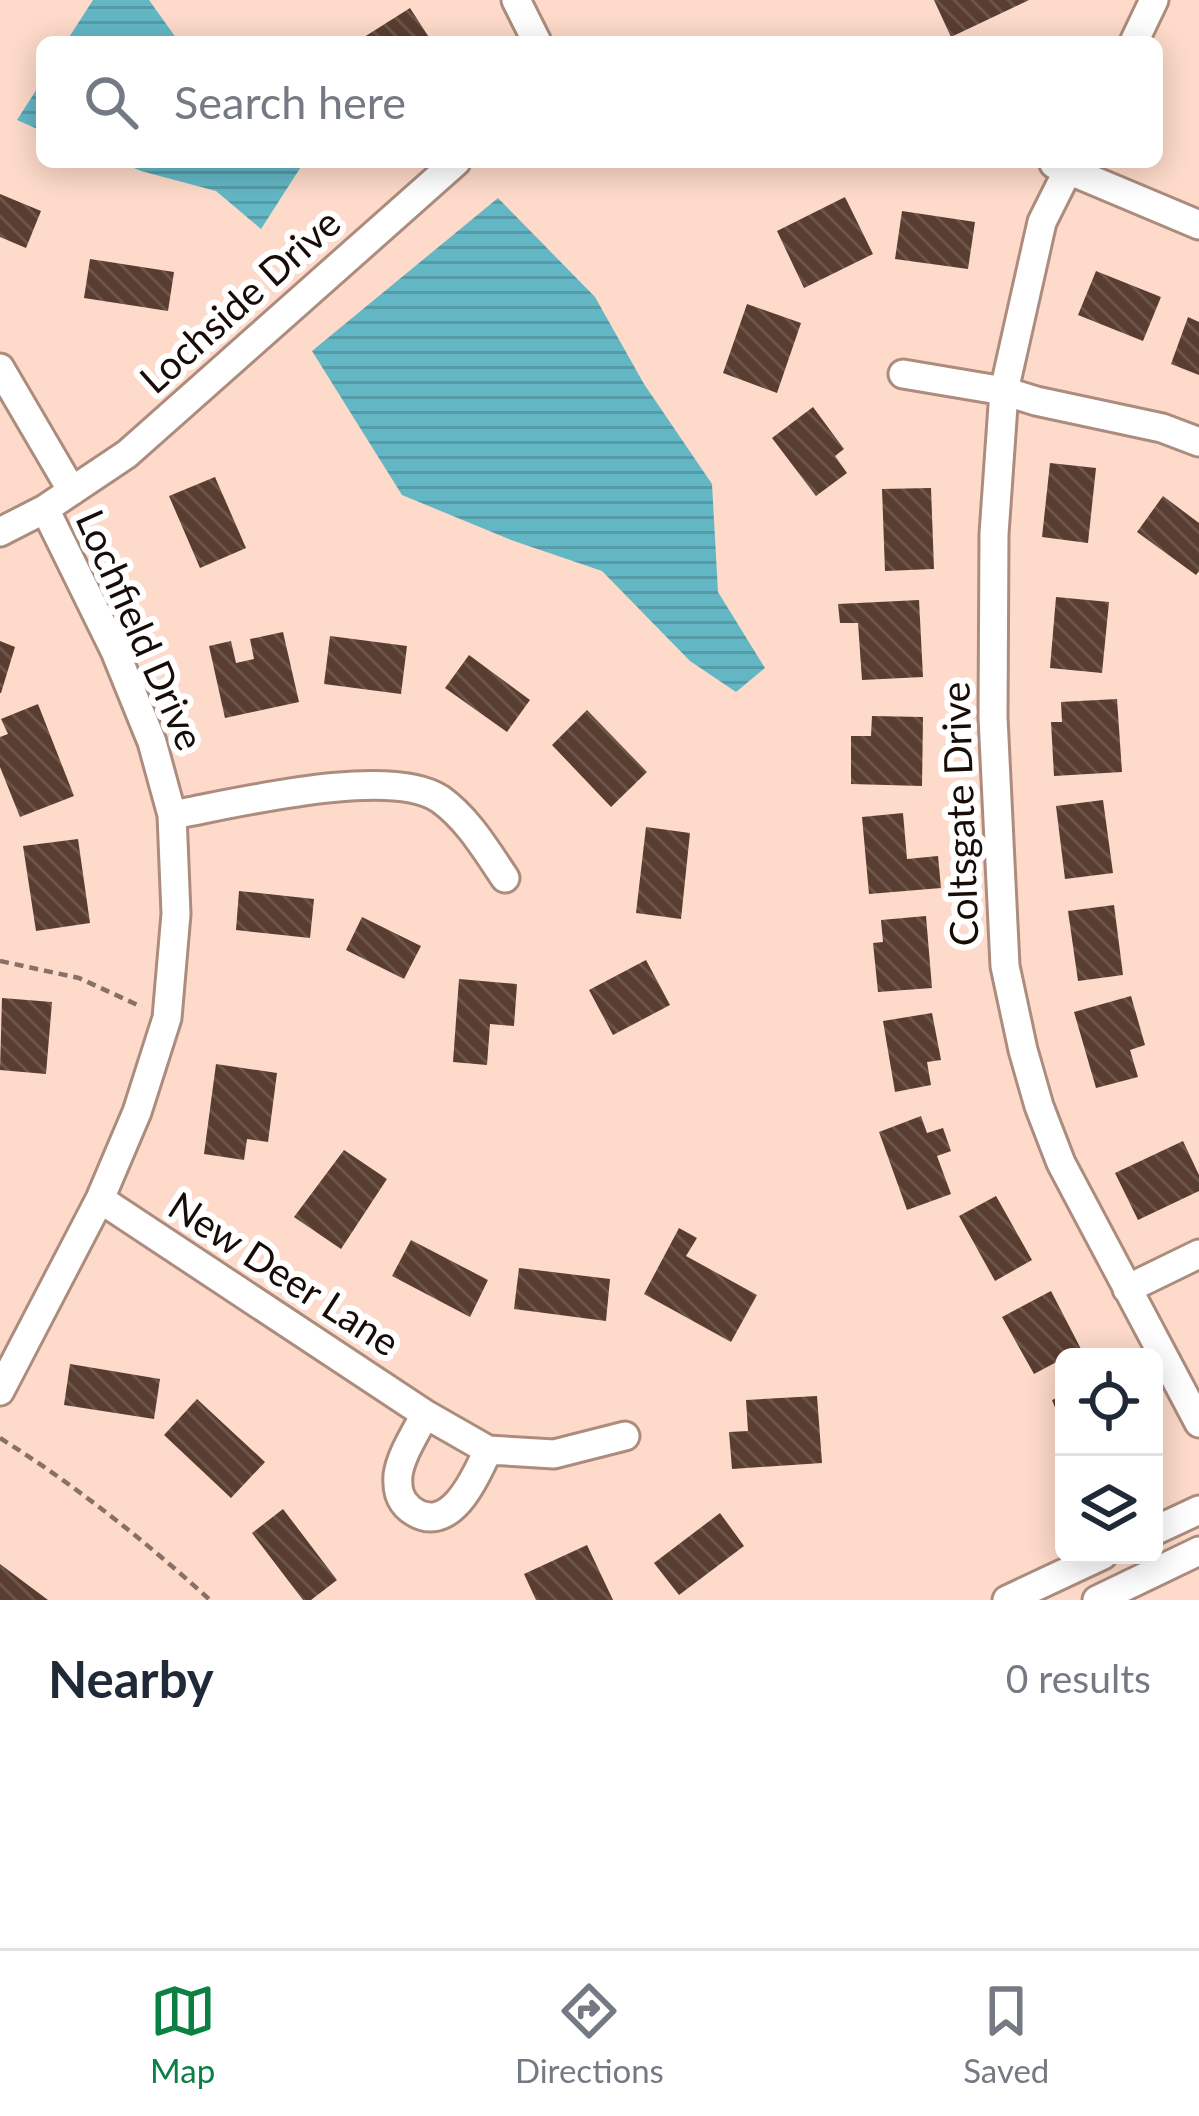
<!DOCTYPE html>
<html lang="en">
<head>
<meta charset="utf-8">
<style>
	body { margin:0; font-family:Lato,sans-serif; background:#f6f6f7; color:#1f2937 }
	.controls { position:absolute; right:36px; bottom:36px; display:grid; overflow:hidden; border-radius:18px; box-shadow:0 6px 30px #0003 }
	.controls button { width:108px; height:108px; display:grid; place-items:center; padding:0; border:0; border-bottom:3px solid #e0e1e3; background:#fff; color:#1f2937; font:60px sans-serif }
	.list { margin:0; padding:0; list-style:none }
	h2 { display:flex; justify-content:space-between; align-items:center; height:156px; margin:0; padding:0 48px; font-size:51px }
	h2 small { font-size:39px; font-weight:400; color:#747a83 }
	.icon { flex:none; width:66px; height:66px; fill:none; stroke:currentColor; stroke-width:2; stroke-linecap:round; stroke-linejoin:round }
	.map { position:relative; flex:none; width:1199px; height:1600px; overflow:hidden }
	.search { position:absolute; background:#fff; box-shadow:0 6px 30px #0003; left:36px; right:36px; top:36px; height:132px; display:flex; align-items:center; gap:30px; box-sizing:border-box; padding:0 42px; border-radius:18px; color:#747a83; font-size:45px }
	.sheet { height:348px; background:#fff }
	nav { display:flex; justify-content:space-around; align-items:center; box-sizing:border-box; height:168px; border-top:3px solid #e0e1e3; background:#fff; font-size:33px; color:#747a83 }
	nav a { display:grid; justify-items:center; gap:6px }
	nav .on { color:#0b8043 }
	.map>svg:first-child { display:block }
	.water { fill:url(#water-rules) }
	.building { fill:url(#building-back-hatch) }
	.lines { fill:none; stroke-linecap:round; stroke-linejoin:round }
	.minor-casing { stroke:#ac8c7d; stroke-width:33 }
	.path { stroke:#877065; stroke-width:4.5; stroke-dasharray:9 6; stroke-linecap:butt }
	.minor { stroke:#fff; stroke-width:27 }
	.labels { text-anchor:middle; stroke-width:12; stroke-linejoin:round; paint-order:stroke }
	.street-label { font-size:39px; fill:#180c07; stroke:#fff }
</style>
</head>
<body>
<div class="map">
<svg width="1199" height="1600" viewBox="0 0 1199 1600">
	<defs>
		<pattern id="water-rules" width="6" height="5" patternUnits="userSpaceOnUse" patternTransform="scale(3)"><rect width="6" height="5" fill="#63b7c5"/><path d="M0 2.5h6" fill="none" stroke="#559ca8"/></pattern>
		<pattern id="building-back-hatch" width="6" height="6" patternUnits="userSpaceOnUse" patternTransform="scale(3)"><rect width="6" height="6" fill="#593d30"/><path d="M-1 5l2 2M0 0l6 6M5-1l2 2" fill="none" stroke="#6c554b"/></pattern>
	</defs>
	<rect width="100%" height="100%" fill="#fddac9"/>
	<path class="water" d="M93,0H149L179,42H66Z
		M42,81V131L17,120Z
		M120,162H304L261,229L216,191L141,171Z
		M498,198L595,297L644,384L712,484L718,592L765,668L736,692L690,661L602,571L511,540L402,495L312,351Z"/>
	<path class="building" d="M934,0H1029L951,37Z
		M410,8L432,42H363L361,39Z
		M0,194L41,211L26,248L0,237Z
		M845,197L873,254L804,288L777,231Z
		M902,211L975,222L968,269L895,259Z
		M90,259L174,272L168,311L84,298Z
		M1096,271L1161,297L1143,341L1078,315Z
		M747,304L801,323L777,393L723,373Z
		M1188,317L1199,322V375L1171,364Z
		M813,407L844,449L835,456L847,473L816,496L772,438Z
		M1050,463L1096,468L1088,543L1042,537Z
		M215,477L246,548L200,568L169,496Z
		M931,488L934,569L885,571L882,489Z
		M1163,496L1199,523V571L1196,575L1137,532Z
		M1056,597L1109,602L1102,673L1050,668Z
		M919,600L923,677L862,680L858,623H840L838,604Z
		M283,632L299,702L225,718L209,646L231,641L236,663L254,659L250,639Z
		M330,636L407,646L401,694L324,684Z
		M0,641L15,647L1,693H0Z
		M469,655L530,700L507,732L445,688Z
		M1117,699L1122,772L1054,776L1051,722H1062L1061,702Z
		M38,704L74,796L20,817L0,767V737L8,734L1,719Z
		M587,710L647,772L611,807L552,745Z
		M872,716L923,717L922,786L851,784V736H871Z
		M1103,800L1113,873L1065,879L1056,806Z
		M903,813L907,859L938,856L941,888L869,894L862,817Z
		M646,827L690,833L681,919L636,913Z
		M78,839L90,923L36,931L23,846Z
		M239,891L314,899L310,938L236,930Z
		M1114,905L1123,975L1078,981L1068,911Z
		M926,916L932,988L878,992L873,943L883,942L881,920Z
		M362,917L421,946L404,979L346,950Z
		M646,960L670,1005L613,1035L589,990Z
		M459,979L517,984L514,1026L490,1024L487,1065L453,1062Z
		M1131,996L1145,1045L1130,1050L1138,1077L1096,1088L1074,1012Z
		M2,998L52,1002L46,1074L0,1070Z
		M932,1013L941,1060L927,1062L931,1085L895,1092L883,1021Z
		M216,1064L277,1073L268,1142L247,1139L244,1160L204,1154Z
		M921,1116L927,1133L943,1128L951,1151L937,1156L951,1194L907,1210L879,1132Z
		M1183,1141L1199,1175V1191L1138,1220L1115,1173Z
		M344,1150L387,1179L341,1249L294,1217Z
		M996,1196L1032,1260L995,1281L959,1216Z
		M679,1228L697,1238L686,1256L757,1295L731,1342L644,1294Z
		M411,1240L488,1280L470,1317L392,1276Z
		M519,1268L610,1279L606,1321L514,1309Z
		M1051,1291L1081,1349L1034,1374L1002,1317Z
		M70,1364L160,1379L154,1419L64,1405Z
		M1064,1395V1430L1052,1400Z
		M817,1396L822,1463L732,1469L729,1432L748,1431L746,1400Z
		M197,1399L265,1462L231,1498L164,1435Z
		M283,1509L337,1580L311,1600H303L252,1533Z
		M720,1513L744,1546L679,1595L654,1563Z
		M587,1545L613,1600H536L524,1574Z
		M0,1564L48,1600H0Z"/>
	<g class="lines">
		<g class="minor-casing">
			<path id="minor" d="M516,0L537,42
				M1134,42L1154,0
				M1072,162L1042,222L1004,391L994,534L993,717L1005,966L1023,1050L1039,1106L1061,1163L1199,1423
				M1054,164L1199,225
				M0,368L72,491
				M903,374L1004,391L1036,401L1162,428L1199,442
				M0,532L45,509L127,454L456,162
				M172,815C233,804 389,765 440,799C468,819 486,850 505,878
				M100,1199L425,1414L488,1450L554,1454L625,1436
				M1127,1289L1199,1254
				M0,1391L100,1199L137,1112L167,1018L176,914L172,815L152,742L115,651L45,509
				M425,1414C416,1433 401,1454 398,1475C397,1489 399,1500 410,1509C449,1539 476,1477 488,1450
				M1154,1531L1199,1510
				M1007,1600L1103,1555
				M1097,1600L1199,1551"/>
		</g>
		<path class="path" d="M0,961L79,978L142,1007
			M0,1438C75,1485 144,1540 210,1600"/>
		<use href="#minor" class="minor"/>
	</g>
	<g class="labels">
		<g class="street-label">
			<text transform="translate(240 301) rotate(-42)" y="14">Lochside Drive</text>
			<text transform="translate(140 630) rotate(66)" y="14">Lochfield Drive</text>
			<text transform="translate(960 814) rotate(-92)" y="14">Coltsgate Drive</text>
			<text transform="translate(284 1274) rotate(33)" y="14">New Deer Lane</text>
		</g>
	</g>
</svg>
<div class="controls">
<button><svg class="icon" aria-label="locate" viewBox="0 0 24 24"><circle cx="12" cy="12" r="6"/><path d="M12 2v4M12 18v4M2 12h4M18 12h4"/></svg></button>
<button><svg class="icon" aria-label="layers" viewBox="0 0 24 24"><path d="M12 4l9 5-9 5-9-5zM3 14l9 5 9-5"/></svg></button>
</div>
<div class="search"><svg class="icon" aria-label="search" viewBox="0 0 24 24"><circle cx="10" cy="10" r="6"/><path d="M15 15l6 6"/></svg>Search here</div>
</div>
<section class="sheet">
<h2>Nearby<small>0 results</small></h2>
<ul class="list">
</ul>
</section>
<nav>
<a class="on"><svg class="icon" aria-label="map" viewBox="0 0 24 24"><path d="M3 6l6-2 6 2 6-2v14l-6 2-6-2-6 2zM9 4v14M15 6v14"/></svg>Map</a>
<a><svg class="icon" aria-label="directions" viewBox="0 0 24 24"><path d="M12 3l9 9-9 9-9-9zM9 14v-3h6M13 9l2 2-2 2"/></svg>Directions</a>
<a><svg class="icon" aria-label="saved" viewBox="0 0 24 24"><path d="M7 4h10v16l-5-4-5 4z"/></svg>Saved</a>
</nav>
</body>
</html>
